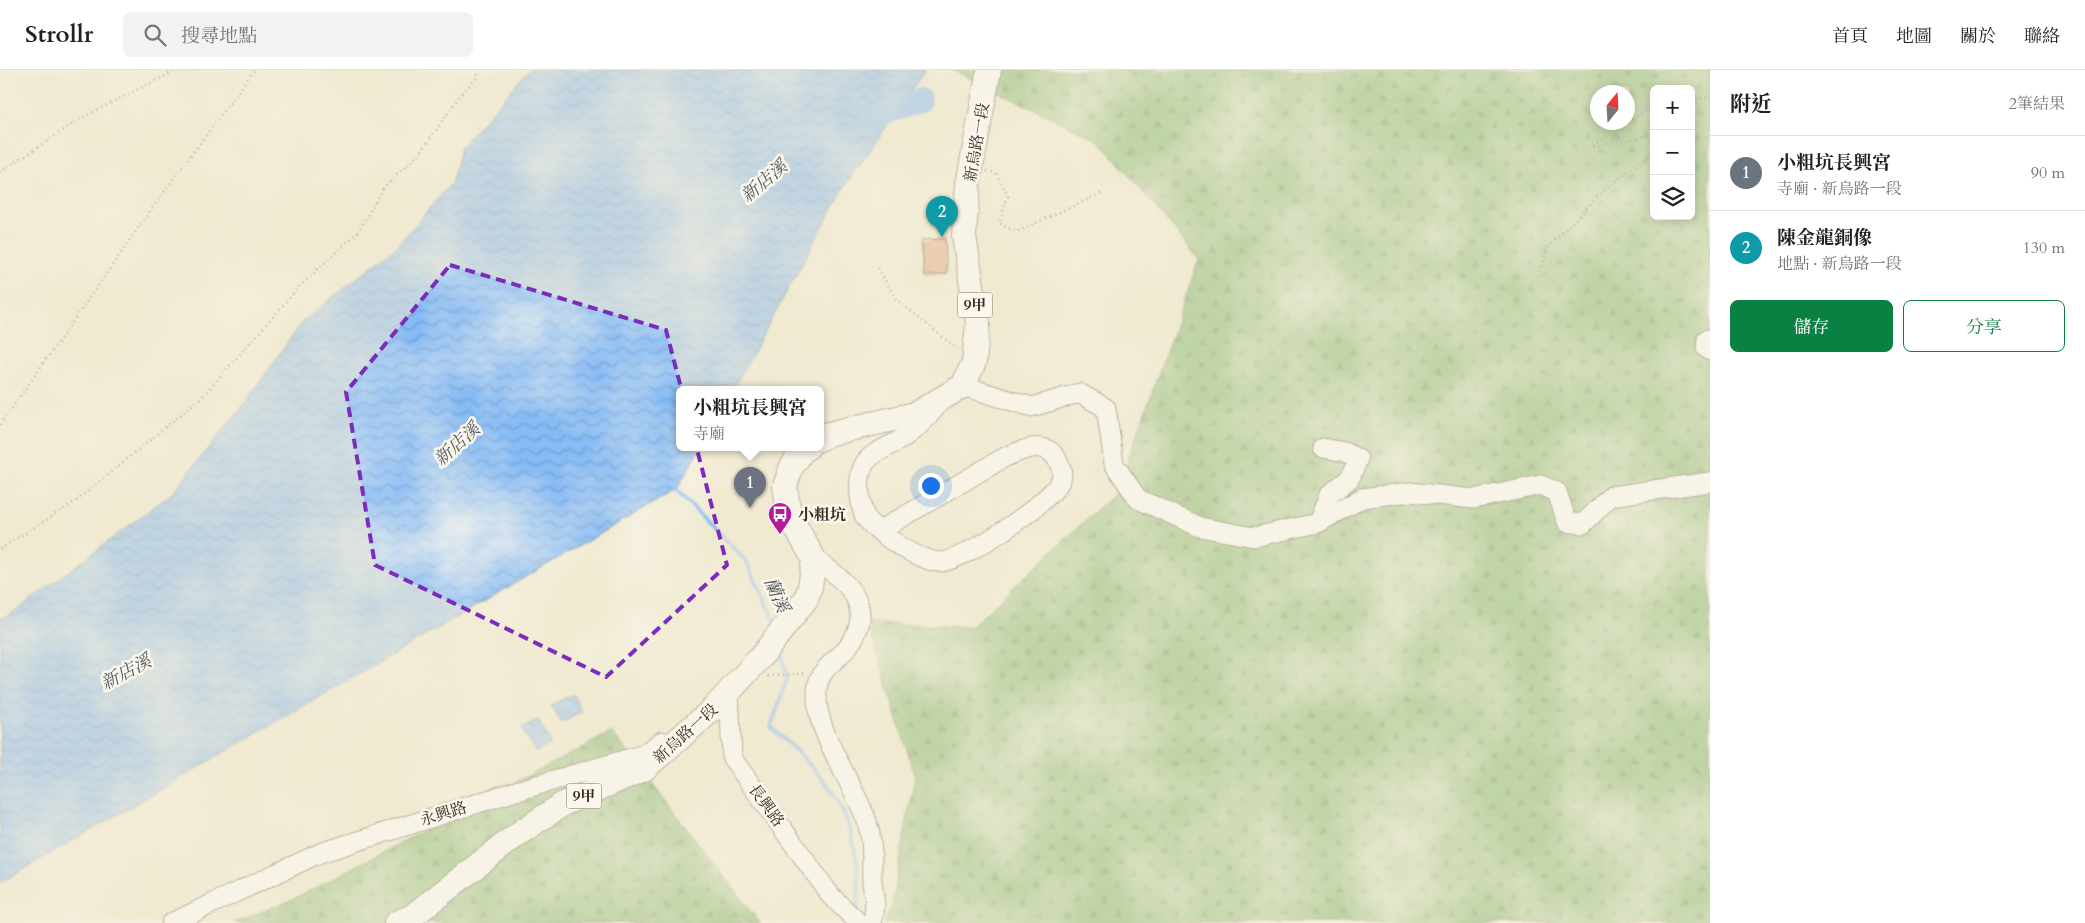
<!DOCTYPE html>
<html lang="zh-TW">
<head>
<meta charset="utf-8">
<style>
	body { margin:0; font-family:Cardo,"Noto Serif TC",serif; background:#f2f2f2; color:#202124 }
	.controls { position:absolute; right:15px; top:15px; display:grid; overflow:hidden; border-radius:8px; box-shadow:0 2px 12px #0003 }
	.controls button { width:45px; height:45px; display:grid; place-items:center; padding:0; border:0; border-bottom:1px solid #e0e0e0; background:#fff; color:#202124; font:25px sans-serif }
	.compass { position:absolute; left:1590px; top:15px; width:45px; height:45px; border-radius:50%; background:#fff; box-shadow:0 2px 12px #0003; rotate:18deg }
	.you { position:absolute; left:930px; top:415px; width:18px; height:18px; margin:-12px; border:4px solid #fff; border-radius:50%; background:#1a73e8; box-shadow:0 0 0 8px #1a73e833 }
	.badge { display:grid; place-items:center; width:32px; height:32px; border-radius:50%; background:#0b8043; color:#fff; font-size:16px; font-weight:700 }
	.pin { position:absolute; translate:-50% -41px; filter:drop-shadow(0 1px 2px #0008) }
	.pin::after { content:''; position:absolute; top:26px; width:18px; height:15px; background:inherit; clip-path:polygon(0 0,100% 0,50% 100%) }
	.popup { position:absolute; left:676px; top:316px; width:148px; height:65px; box-sizing:border-box; display:grid; place-content:center; border-radius:8px; background:#fff; filter:drop-shadow(0 1px 4px #0005); font-size:16px; white-space:nowrap; color:#757577 }
	.popup b { font-size:19px; color:#202124 }
	.popup::after { content:''; position:absolute; left:50%; top:100%; margin-left:-10px; border:10px solid transparent; border-top-color:#fff }
	.list { margin:0; padding:0; list-style:none }
	h2 { display:flex; justify-content:space-between; align-items:center; height:65px; margin:0; padding:0 20px; font-size:21px }
	h2 small { font-size:16px; font-weight:400; color:#757577 }
	.list li { display:grid; grid-template-columns:32px 1fr auto; gap:15px; align-items:center; box-sizing:border-box; height:75px; padding:0 20px; border-top:1px solid #e0e0e0 }
	.list b { display:block; font-size:19px; white-space:nowrap }
	.list p { margin:0; font-size:16px; white-space:nowrap; color:#757577 }
	.list em { font-size:16px; font-style:normal; color:#757577 }
	.actions { display:flex; gap:10px; padding:15px 20px }
	.actions a { flex:1; padding:11px 0; border:1px solid #0b8043; border-radius:8px; text-align:center; font-size:18px; color:#0b8043 }
	.actions .main { background:#0b8043; color:#fff }
	.icon { flex:none; width:28px; height:28px; fill:none; stroke:currentColor; stroke-width:2; stroke-linecap:round; stroke-linejoin:round }
	.map { position:relative; flex:none; width:1710px; height:853px; overflow:hidden }
	header { display:flex; align-items:center; gap:30px; box-sizing:border-box; height:70px; padding:0 25px; background:#fff; border-bottom:1px solid #e0e0e0 }
	header strong { font-size:24px }
	nav { display:flex; gap:28px; margin-inline-start:auto; font-size:18px }
	.search { width:350px; height:45px; background:#f2f2f2; display:flex; align-items:center; gap:12px; box-sizing:border-box; padding:0 18px; border-radius:8px; color:#757577; font-size:19px }
	main { display:flex }
	aside { flex:1; background:#fff }
	.map>svg:first-child { display:block }
	.forest { fill:url(#forest-firs); stroke:#62724a; fill-rule:evenodd }
	.water { fill:url(#water-waves); stroke:#60728a }
	.lines { fill:none; stroke-linecap:round; stroke-linejoin:round }
	.stream { stroke:#86bbf5; stroke-width:4 }
	.river { stroke:#86bbf5; stroke-width:24 }
	.building { fill:#dd966d }
	.minor-casing { stroke:#7a6d5d; stroke-width:21 }
	.major-casing { stroke:#7a6d5d; stroke-width:26 }
	.path { stroke:#7a6d5d; stroke-width:2.5; stroke-dasharray:1 4; stroke-linecap:butt }
	.minor { stroke:#fff; stroke-width:19 }
	.major { stroke:#fff; stroke-width:24 }
	.marked { fill:none; stroke:#7b2cbf; stroke-width:4; stroke-dasharray:10 6; stroke-linejoin:round }
	.labels { text-anchor:middle; stroke-width:5; stroke-linejoin:round; paint-order:stroke }
	.shield { fill:#fbf7ec; stroke:#75685c; stroke-width:1 }
	.shield-label { font-size:15px; font-weight:bold; fill:#3b2a1e }
	.street-label { font-size:16px; fill:#3b2a1e; stroke:#fbf7ec }
	.poi-label { font-size:16px; font-weight:bold; fill:#3b2a1e; stroke:#fbf7ec; text-anchor:start }
	.water-label { font-size:18px; font-style:italic; fill:#52565e; stroke:#fbf7ec }
</style>
</head>
<body>
<header>
<strong>Strollr</strong>
<div class="search"><svg class="icon" aria-label="search" viewBox="0 0 24 24"><circle cx="10" cy="10" r="6"/><path d="M15 15l6 6"/></svg>搜尋地點</div>
<nav><a>首頁</a><a>地圖</a><a>關於</a><a>聯絡</a></nav>
</header>
<main>
<div class="map">
<svg width="1710" height="853" viewBox="0 0 1710 853">
	<defs>
		<pattern id="forest-firs" width="22" height="20" patternUnits="userSpaceOnUse" patternTransform="scale(1.25)"><rect width="22" height="20" fill="#88bb75"/><path d="M5 1l3.5 6h-7zM16 11l3.5 6h-7z" fill="#70985f"/></pattern>
		<pattern id="water-waves" width="16" height="10" patternUnits="userSpaceOnUse" patternTransform="scale(1.25)"><rect width="16" height="10" fill="#86bbf5"/><path d="M0 5q4-4 8 0t8 0" fill="none" stroke="#6f98c6"/></pattern>
	</defs>
	<rect width="100%" height="100%" fill="#fbf7ec"/>
	<filter id="ink" filterUnits="userSpaceOnUse"><feTurbulence type="fractalNoise" baseFrequency=".02" numOctaves="2"/><feDisplacementMap in="SourceGraphic" scale="10" xChannelSelector="R" yChannelSelector="G"/><feConvolveMatrix kernelMatrix="1 2 1 2 8 2 1 2 1" color-interpolation-filters="sRGB"/></filter>
	<filter id="wash" filterUnits="userSpaceOnUse"><feTurbulence type="fractalNoise" baseFrequency=".0096" numOctaves="4" result="noise"/><feDisplacementMap in="SourceGraphic" scale="20" xChannelSelector="R" yChannelSelector="G"/><feGaussianBlur stdDeviation="1.12" result="paint"/><feColorMatrix in="noise" values="0 0 0 0 0 0 0 0 0 0 0 0 0 0 0 0 0 1.4 0 .05"/><feComposite in="paint" operator="in"/></filter>
	<g filter="url(#wash)">
		<rect width="100%" height="100%" fill="#f0ead1"/>
		<path class="forest" d="M952,0H1710V853H884L892,835L915,706L868,553L971,557L1117,421L1199,189L1100,71ZM1654,19H1691V146H1654ZM1598,22H1628V52H1598Z
			M612,662L760,853H234L295,828Z"/>
		<path class="water" d="M529,0H925L843,120L733,319H680V377H701L677,419L0,813V549L16,541L171,424L245,333L302,252L397,176L452,112L460,77Z
			M573,624L582,642L561,653L551,635Z
			M538,650L551,674L536,682L521,659Z"/>
		<g class="lines">
			<path class="stream" d="M672,416L747,492L776,554
				M780,576L787,609L771,657C789,675 816,698 829,717C852,750 864,803 856,841"/>
			<path class="river" d="M871,48L920,30"/>
		</g>
		<g id="blocks">
			<path class="building" d="M945,169L947,204L924,205L922,170Z"/>
		</g>
	</g>
	<g filter="url(#ink)">
		<use href="#blocks" fill-opacity="0" stroke="#7a6d5d" stroke-width="1"/>
		<g class="lines">
			<g class="minor-casing">
				<path id="minor" d="M1710,270L1707,269L1706,278L1710,281
					M963,316L1032,337L1079,323L1106,338L1114,394L1138,429L1200,457L1254,467L1318,453L1362,428L1410,422L1474,429L1541,415L1557,422L1567,452L1583,454L1611,426L1710,412
					M1318,453L1329,425L1350,408L1358,389L1345,382L1323,378
					M879,461L1005,387C1023,380 1046,368 1058,391C1061,398 1063,402 1061,409C1055,430 960,494 939,492C917,490 882,466 868,451C862,444 861,434 860,426C859,415 859,402 865,393C873,381 892,376 903,368C916,359 927,349 936,337
					M814,489C848,511 879,539 846,579C837,591 821,598 818,614C809,657 854,711 867,752C874,774 871,790 872,812C874,827 877,838 872,853
					M729,621L732,688L831,826L859,853
					M171,853L320,783L516,721L642,685L662,671"/>
			</g>
			<g class="major-casing">
				<path id="major" d="M820,369L828,364L915,344L963,316L974,292L978,253L964,166L968,114L989,0
					M396,853L411,847L518,764L563,734L644,699L714,638L761,587L806,529L810,517L814,489L789,445L785,416L791,398L802,381L808,377"/>
			</g>
			<path class="path" d="M1691,30L1710,27
				M1627,52L1591,76L1654,65
				M1628,52L1654,36
				M1691,64L1710,71
				M987,101L996,103L1008,126L999,153L1016,162L1104,122
				M0,102L85,46L177,0
				M878,198L896,229L957,279
				M1538,206L1549,176L1602,122L1654,81
				M0,355L158,130L254,0
				M0,479L76,431L202,327L300,216L358,162L383,118L420,83L461,24L477,8L479,0
				M768,606L805,603"/>
			<use href="#minor" class="minor"/>
			<use href="#major" class="major"/>
		</g>
	</g>
	<path d="M0 0H1710V853H0ZM450,195L666,260L727,495L606,607L375,495L346,322Z" fill="#f0ead1" fill-opacity=".55" fill-rule="evenodd"/>
	<path class="marked" d="M450,195L666,260L727,495L606,607L375,495L346,322Z"/>
	<defs>
		<g id="bus-pin" transform="scale(1.25)"><path d="M0 17L-7.5 6A9.5 9.5 0 1 1 7.5 6Z" fill="#b5179e" stroke="#fbf7ec"/><path d="M-5-6H5V4H4V6H2V4H-2V6H-4V4H-5ZM-3.5-4V0h7V-4ZM-3.5 1.2v1.5H-2V1.2ZM2 1.2v1.5H3.5V1.2Z" fill="#fff"/></g>
	</defs>
	<g fill-rule="evenodd">
		<use href="#bus-pin" x="780" y="444"/>
	</g>
	<g class="labels">
		<g class="shield">
			<rect x="957.5" y="222.5" width="35" height="25" rx="4"/>
			<rect x="566.5" y="713.5" width="35" height="25" rx="4"/>
		</g>
		<g class="shield-label">
			<text x="975" y="240">9甲</text>
			<text x="584" y="731">9甲</text>
		</g>
		<g class="street-label">
			<text transform="translate(976 72) rotate(-80)" y="6">新烏路一段</text>
			<text transform="translate(685 663) rotate(-42)" y="6">新烏路一段</text>
			<text transform="translate(767 735) rotate(54)" y="6">長興路</text>
			<text transform="translate(443 743) rotate(-17)" y="6">永興路</text>
		</g>
		<g class="poi-label">
			<text x="798" y="450">小粗坑</text>
		</g>
		<g class="water-label">
			<text transform="translate(764 111) rotate(-40)" y="6">新店溪</text>
			<text transform="translate(457 374) rotate(-42)" y="6">新店溪</text>
			<text transform="translate(777 525) rotate(66)" y="6">蘭溪</text>
			<text transform="translate(126 602) rotate(-28)" y="6">新店溪</text>
		</g>
	</g>
</svg>
<div class="controls">
<button>+</button>
<button>−</button>
<button><svg class="icon" aria-label="layers" viewBox="0 0 24 24"><path d="M12 4l9 5-9 5-9-5zM3 14l9 5 9-5"/></svg></button>
</div>
<svg class="compass" viewBox="-18 -18 36 36"><path d="M0-13l5 13h-10z" fill="#e53935"/><path d="M0 13l5-13h-10z" fill="#757577"/></svg>
<div class="you"></div>
<div class="pin badge" style="left:750px;top:438px;background:#6b7280">1</div>
<div class="popup"><b>小粗坑長興宮</b>寺廟</div>
<div class="pin badge" style="left:942px;top:167px;background:#0f9aa8">2</div>
</div>
<aside>
<h2>附近<small>2筆結果</small></h2>
<ul class="list">
<li><span class="badge" style="background:#6b7280">1</span><div><b>小粗坑長興宮</b><p>寺廟 · 新烏路一段</p></div><em>90 m</em></li>
<li><span class="badge" style="background:#0f9aa8">2</span><div><b>陳金龍銅像</b><p>地點 · 新烏路一段</p></div><em>130 m</em></li>
</ul>
<div class="actions"><a class="main">儲存</a><a>分享</a></div>
</aside>
</main>
</body>
</html>
